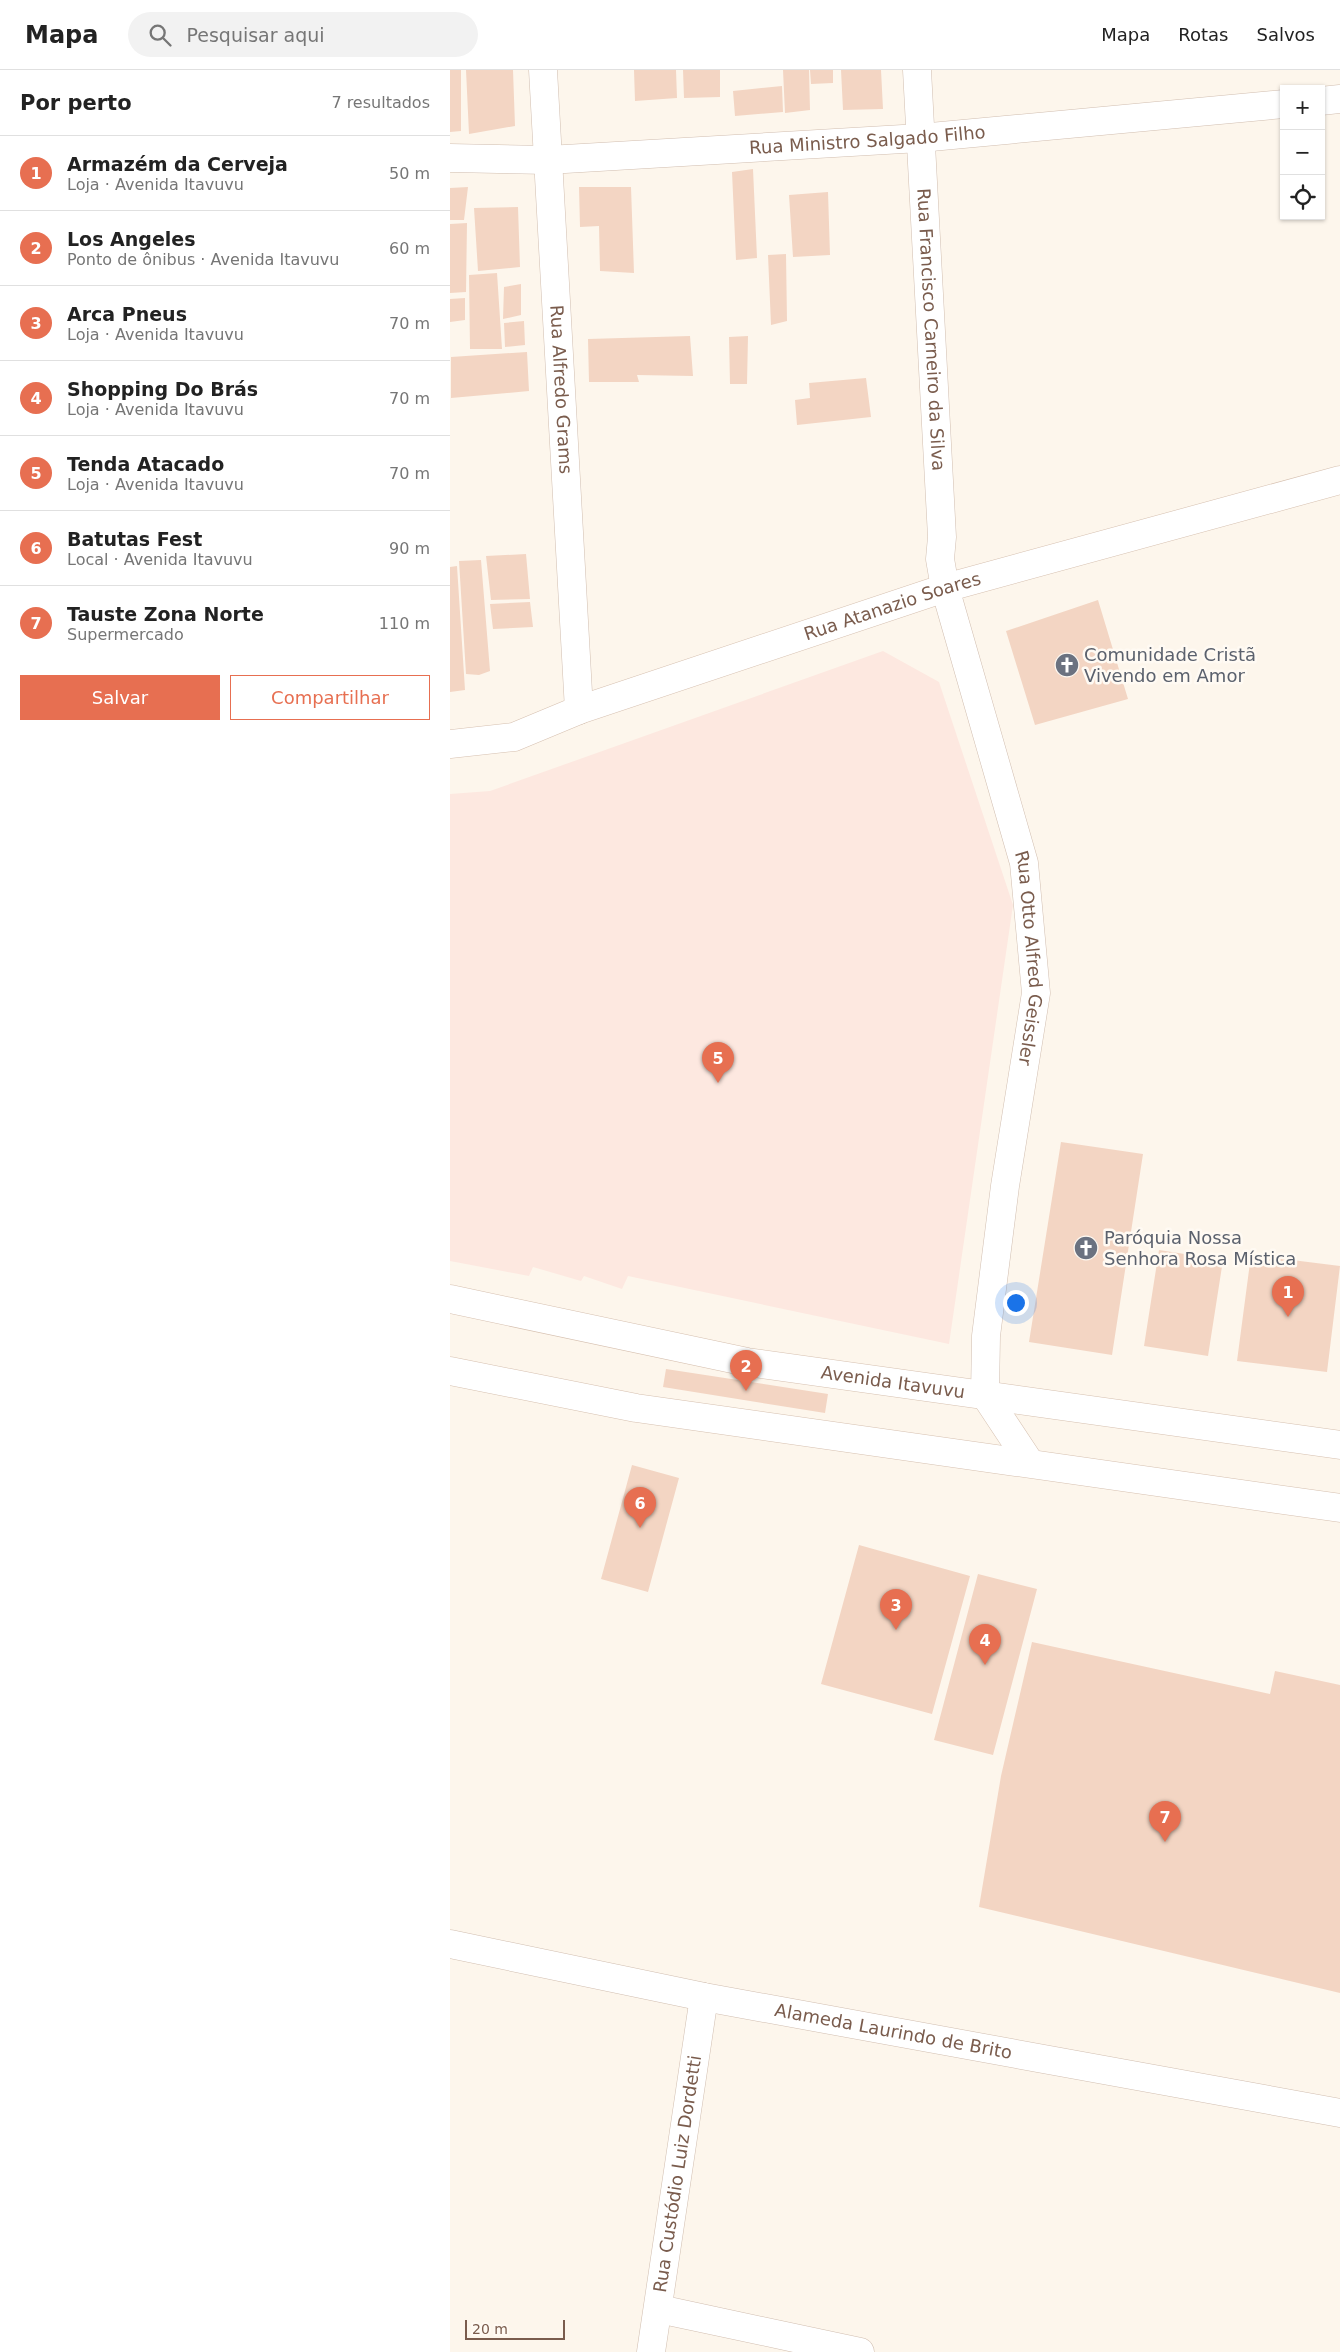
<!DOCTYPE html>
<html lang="pt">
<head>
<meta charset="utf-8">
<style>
	body { margin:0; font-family:"DejaVu Sans",sans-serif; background:#f2f2f2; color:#222 }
	.controls { position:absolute; right:15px; top:15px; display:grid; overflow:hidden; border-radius:0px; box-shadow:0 1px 4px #0004 }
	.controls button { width:45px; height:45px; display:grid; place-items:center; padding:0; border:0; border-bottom:1px solid #e0e0e0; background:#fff; color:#222; font:25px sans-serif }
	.scale { position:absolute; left:15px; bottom:12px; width:100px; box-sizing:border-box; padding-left:5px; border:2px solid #7a5c4d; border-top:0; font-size:14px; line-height:18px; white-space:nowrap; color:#7a5c4d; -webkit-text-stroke:4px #fffaf3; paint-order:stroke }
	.you { position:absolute; left:565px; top:1232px; width:18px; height:18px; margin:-12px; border:4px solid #fff; border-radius:50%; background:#1a73e8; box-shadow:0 0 0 8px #1a73e833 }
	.badge { display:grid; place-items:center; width:32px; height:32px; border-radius:50%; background:#e76f51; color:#fff; font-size:16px; font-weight:700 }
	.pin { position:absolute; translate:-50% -41px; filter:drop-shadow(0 1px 2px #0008) }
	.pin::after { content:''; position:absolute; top:26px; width:18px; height:15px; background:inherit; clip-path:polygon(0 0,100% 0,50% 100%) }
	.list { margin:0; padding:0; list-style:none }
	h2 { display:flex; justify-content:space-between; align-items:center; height:65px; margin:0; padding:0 20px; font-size:21px }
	h2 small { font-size:16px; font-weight:400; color:#767676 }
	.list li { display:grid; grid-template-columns:32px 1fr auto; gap:15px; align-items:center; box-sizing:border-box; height:75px; padding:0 20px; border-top:1px solid #e0e0e0 }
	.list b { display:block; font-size:19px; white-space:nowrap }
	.list p { margin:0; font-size:16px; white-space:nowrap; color:#767676 }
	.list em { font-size:16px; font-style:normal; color:#767676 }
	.actions { display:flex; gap:10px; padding:15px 20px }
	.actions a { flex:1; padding:11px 0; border:1px solid #e76f51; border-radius:0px; text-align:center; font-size:18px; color:#e76f51 }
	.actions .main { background:#e76f51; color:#fff }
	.icon { flex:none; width:28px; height:28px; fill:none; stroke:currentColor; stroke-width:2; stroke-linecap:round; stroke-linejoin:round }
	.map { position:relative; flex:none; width:890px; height:2282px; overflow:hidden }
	header { display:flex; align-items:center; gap:30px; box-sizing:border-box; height:70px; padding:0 25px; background:#fff; border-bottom:1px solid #e0e0e0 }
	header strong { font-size:24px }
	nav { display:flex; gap:28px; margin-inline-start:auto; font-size:18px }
	.search { width:350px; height:45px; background:#f2f2f2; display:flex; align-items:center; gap:12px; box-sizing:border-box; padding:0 18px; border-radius:28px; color:#767676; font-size:19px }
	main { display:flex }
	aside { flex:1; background:#fff }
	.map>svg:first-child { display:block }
	.commercial { fill:#fde8e0 }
	.building { fill:#f3d5c3 }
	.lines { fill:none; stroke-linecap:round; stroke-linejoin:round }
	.minor-casing { stroke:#d1beb0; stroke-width:29 }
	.secondary-casing { stroke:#d6c0b0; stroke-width:29 }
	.minor { stroke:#fff; stroke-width:28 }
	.secondary { stroke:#fff; stroke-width:28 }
	.labels { text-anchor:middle; stroke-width:5; stroke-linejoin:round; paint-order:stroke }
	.street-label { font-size:18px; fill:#7a5c4d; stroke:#fffaf3 }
	.worship-label { font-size:18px; fill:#5b616d; stroke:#fffaf3; text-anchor:start }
</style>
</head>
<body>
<header>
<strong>Mapa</strong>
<div class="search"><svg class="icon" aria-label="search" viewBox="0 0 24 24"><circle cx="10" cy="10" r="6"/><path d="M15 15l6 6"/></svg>Pesquisar aqui</div>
<nav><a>Mapa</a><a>Rotas</a><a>Salvos</a></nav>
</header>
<main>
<aside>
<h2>Por perto<small>7 resultados</small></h2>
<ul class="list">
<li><span class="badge">1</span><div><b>Armazém da Cerveja</b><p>Loja · Avenida Itavuvu</p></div><em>50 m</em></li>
<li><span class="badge">2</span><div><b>Los Angeles</b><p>Ponto de ônibus · Avenida Itavuvu</p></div><em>60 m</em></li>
<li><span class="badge">3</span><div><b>Arca Pneus</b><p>Loja · Avenida Itavuvu</p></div><em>70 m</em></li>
<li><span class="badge">4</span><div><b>Shopping Do Brás</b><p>Loja · Avenida Itavuvu</p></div><em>70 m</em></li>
<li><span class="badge">5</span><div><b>Tenda Atacado</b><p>Loja · Avenida Itavuvu</p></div><em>70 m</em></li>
<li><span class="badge">6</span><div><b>Batutas Fest</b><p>Local · Avenida Itavuvu</p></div><em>90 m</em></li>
<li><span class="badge">7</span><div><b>Tauste Zona Norte</b><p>Supermercado</p></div><em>110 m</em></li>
</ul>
<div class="actions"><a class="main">Salvar</a><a>Compartilhar</a></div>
</aside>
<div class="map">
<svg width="890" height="2282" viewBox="0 0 890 2282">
	<rect width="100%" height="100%" fill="#fdf6ec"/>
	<path class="commercial" d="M433,581L489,612L563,835L499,1274L178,1206L172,1219L134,1206L131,1211L83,1197L79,1206L0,1191V724L40,721Z"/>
	<path class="building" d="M0,0H11V61L0,62Z
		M16,0H63L65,56L19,64Z
		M184,0H226L227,28L185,31Z
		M233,0H270V27L234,28Z
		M333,0H359L360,40L335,43Z
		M360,0H383V13L361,14Z
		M391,0H431L433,39L393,40Z
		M332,16L333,42L285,46L283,21Z
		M303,99L307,188L286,190L282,102Z
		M18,117L14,150H0V118Z
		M129,117H181L184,203L150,201L149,156L130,157Z
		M378,122L380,185L343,187L339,125Z
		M68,137L70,197L28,201L24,138Z
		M17,153L16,222L0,223V154Z
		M336,184L337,251L321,255L318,185Z
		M47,203L52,279H20L19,205Z
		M71,214V245L53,249L54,217Z
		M15,228V250L0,252V229Z
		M74,251L75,275L55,277L54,253Z
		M240,266L243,306L187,305L189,312H139L138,269Z
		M298,266L297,314H280L279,267Z
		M77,282L79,321L1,328V287Z
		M416,308L421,347L347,355L345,330L360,328L359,313Z
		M76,484L80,529L41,530L36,486Z
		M31,490L40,601L29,605L16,604L9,491Z
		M7,496L15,620L0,622V497Z
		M648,530L678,629L585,655L556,561Z
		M80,532L83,557L43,559L40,534Z
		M611,1072L693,1084L662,1285L579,1272Z
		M709,1180L773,1190L758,1286L694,1276Z
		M801,1185L890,1196L877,1302L787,1291Z
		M216,1299L378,1324L375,1343L213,1317Z
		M182,1395L229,1408L198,1522L151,1509Z
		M409,1475L520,1506L482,1644L371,1614Z
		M528,1504L587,1519L543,1685L484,1670Z
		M582,1572L820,1624L825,1601L890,1615V1923L529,1837L551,1706Z"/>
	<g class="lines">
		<g class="minor-casing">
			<g id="minor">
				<path id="s1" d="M93,0L129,640"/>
				<path id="s2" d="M467,0L492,467L490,489L495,518L574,793L586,923L555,1116L536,1266L535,1325"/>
				<path d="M871,31L890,29"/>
				<path id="s3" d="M0,88L98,90L470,68L834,34"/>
				<path id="s4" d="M0,1874L254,1927L890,2043"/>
				<path d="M209,2239L410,2282"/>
				<path id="s5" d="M201,2282L254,1927"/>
			</g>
		</g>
		<g class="secondary-casing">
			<g id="secondary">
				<path id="s6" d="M0,674L64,667L129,640L495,518L890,410"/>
				<path id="s7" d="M0,1229L297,1292L890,1375"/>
				<path d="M0,1301L186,1338L890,1438"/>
				<path d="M535,1325L580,1393"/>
			</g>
		</g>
		<use href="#minor" class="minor"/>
		<use href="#secondary" class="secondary"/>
	</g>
	<defs>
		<g id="church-disc" transform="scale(1.25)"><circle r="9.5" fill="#6b7280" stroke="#fffaf3"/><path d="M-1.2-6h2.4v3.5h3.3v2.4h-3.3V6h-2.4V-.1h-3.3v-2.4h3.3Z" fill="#fff"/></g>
	</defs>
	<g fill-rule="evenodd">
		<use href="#church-disc" x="617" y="595"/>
		<use href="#church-disc" x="636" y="1178"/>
	</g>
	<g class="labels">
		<g class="street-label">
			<text dy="6" stroke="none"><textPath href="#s3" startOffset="418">Rua Ministro Salgado Filho</textPath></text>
			<text dy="6" stroke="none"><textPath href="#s2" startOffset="260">Rua Francisco Carneiro da Silva</textPath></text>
			<text dy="6" stroke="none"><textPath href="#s1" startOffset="320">Rua Alfredo Grams</textPath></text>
			<text dy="6" stroke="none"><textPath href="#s6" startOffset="465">Rua Atanazio Soares</textPath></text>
			<text dy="6" stroke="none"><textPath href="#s2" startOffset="901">Rua Otto Alfred Geissler</textPath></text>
			<text dy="6" stroke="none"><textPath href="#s7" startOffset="451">Avenida Itavuvu</textPath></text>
			<text dy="6" stroke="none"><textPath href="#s4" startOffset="452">Alameda Laurindo de Brito</textPath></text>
			<text dy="6" stroke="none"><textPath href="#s5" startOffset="180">Rua Custódio Luiz Dordetti</textPath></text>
		</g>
		<g class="worship-label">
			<text x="634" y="591">Comunidade Cristã<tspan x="634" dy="21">Vivendo em Amor</tspan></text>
			<text x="654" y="1174">Paróquia Nossa<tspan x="654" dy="21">Senhora Rosa Mística</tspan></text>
		</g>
	</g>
</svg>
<div class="controls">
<button>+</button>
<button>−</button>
<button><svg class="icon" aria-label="locate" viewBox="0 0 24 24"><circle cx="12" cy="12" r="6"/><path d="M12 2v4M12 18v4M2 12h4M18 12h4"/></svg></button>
</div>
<div class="scale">20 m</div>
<div class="you"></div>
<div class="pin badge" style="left:838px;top:1247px">1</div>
<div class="pin badge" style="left:296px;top:1321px">2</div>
<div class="pin badge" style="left:446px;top:1560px">3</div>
<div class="pin badge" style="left:535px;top:1595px">4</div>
<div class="pin badge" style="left:268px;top:1013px">5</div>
<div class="pin badge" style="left:190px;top:1458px">6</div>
<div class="pin badge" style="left:715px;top:1772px">7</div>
</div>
</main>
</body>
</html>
